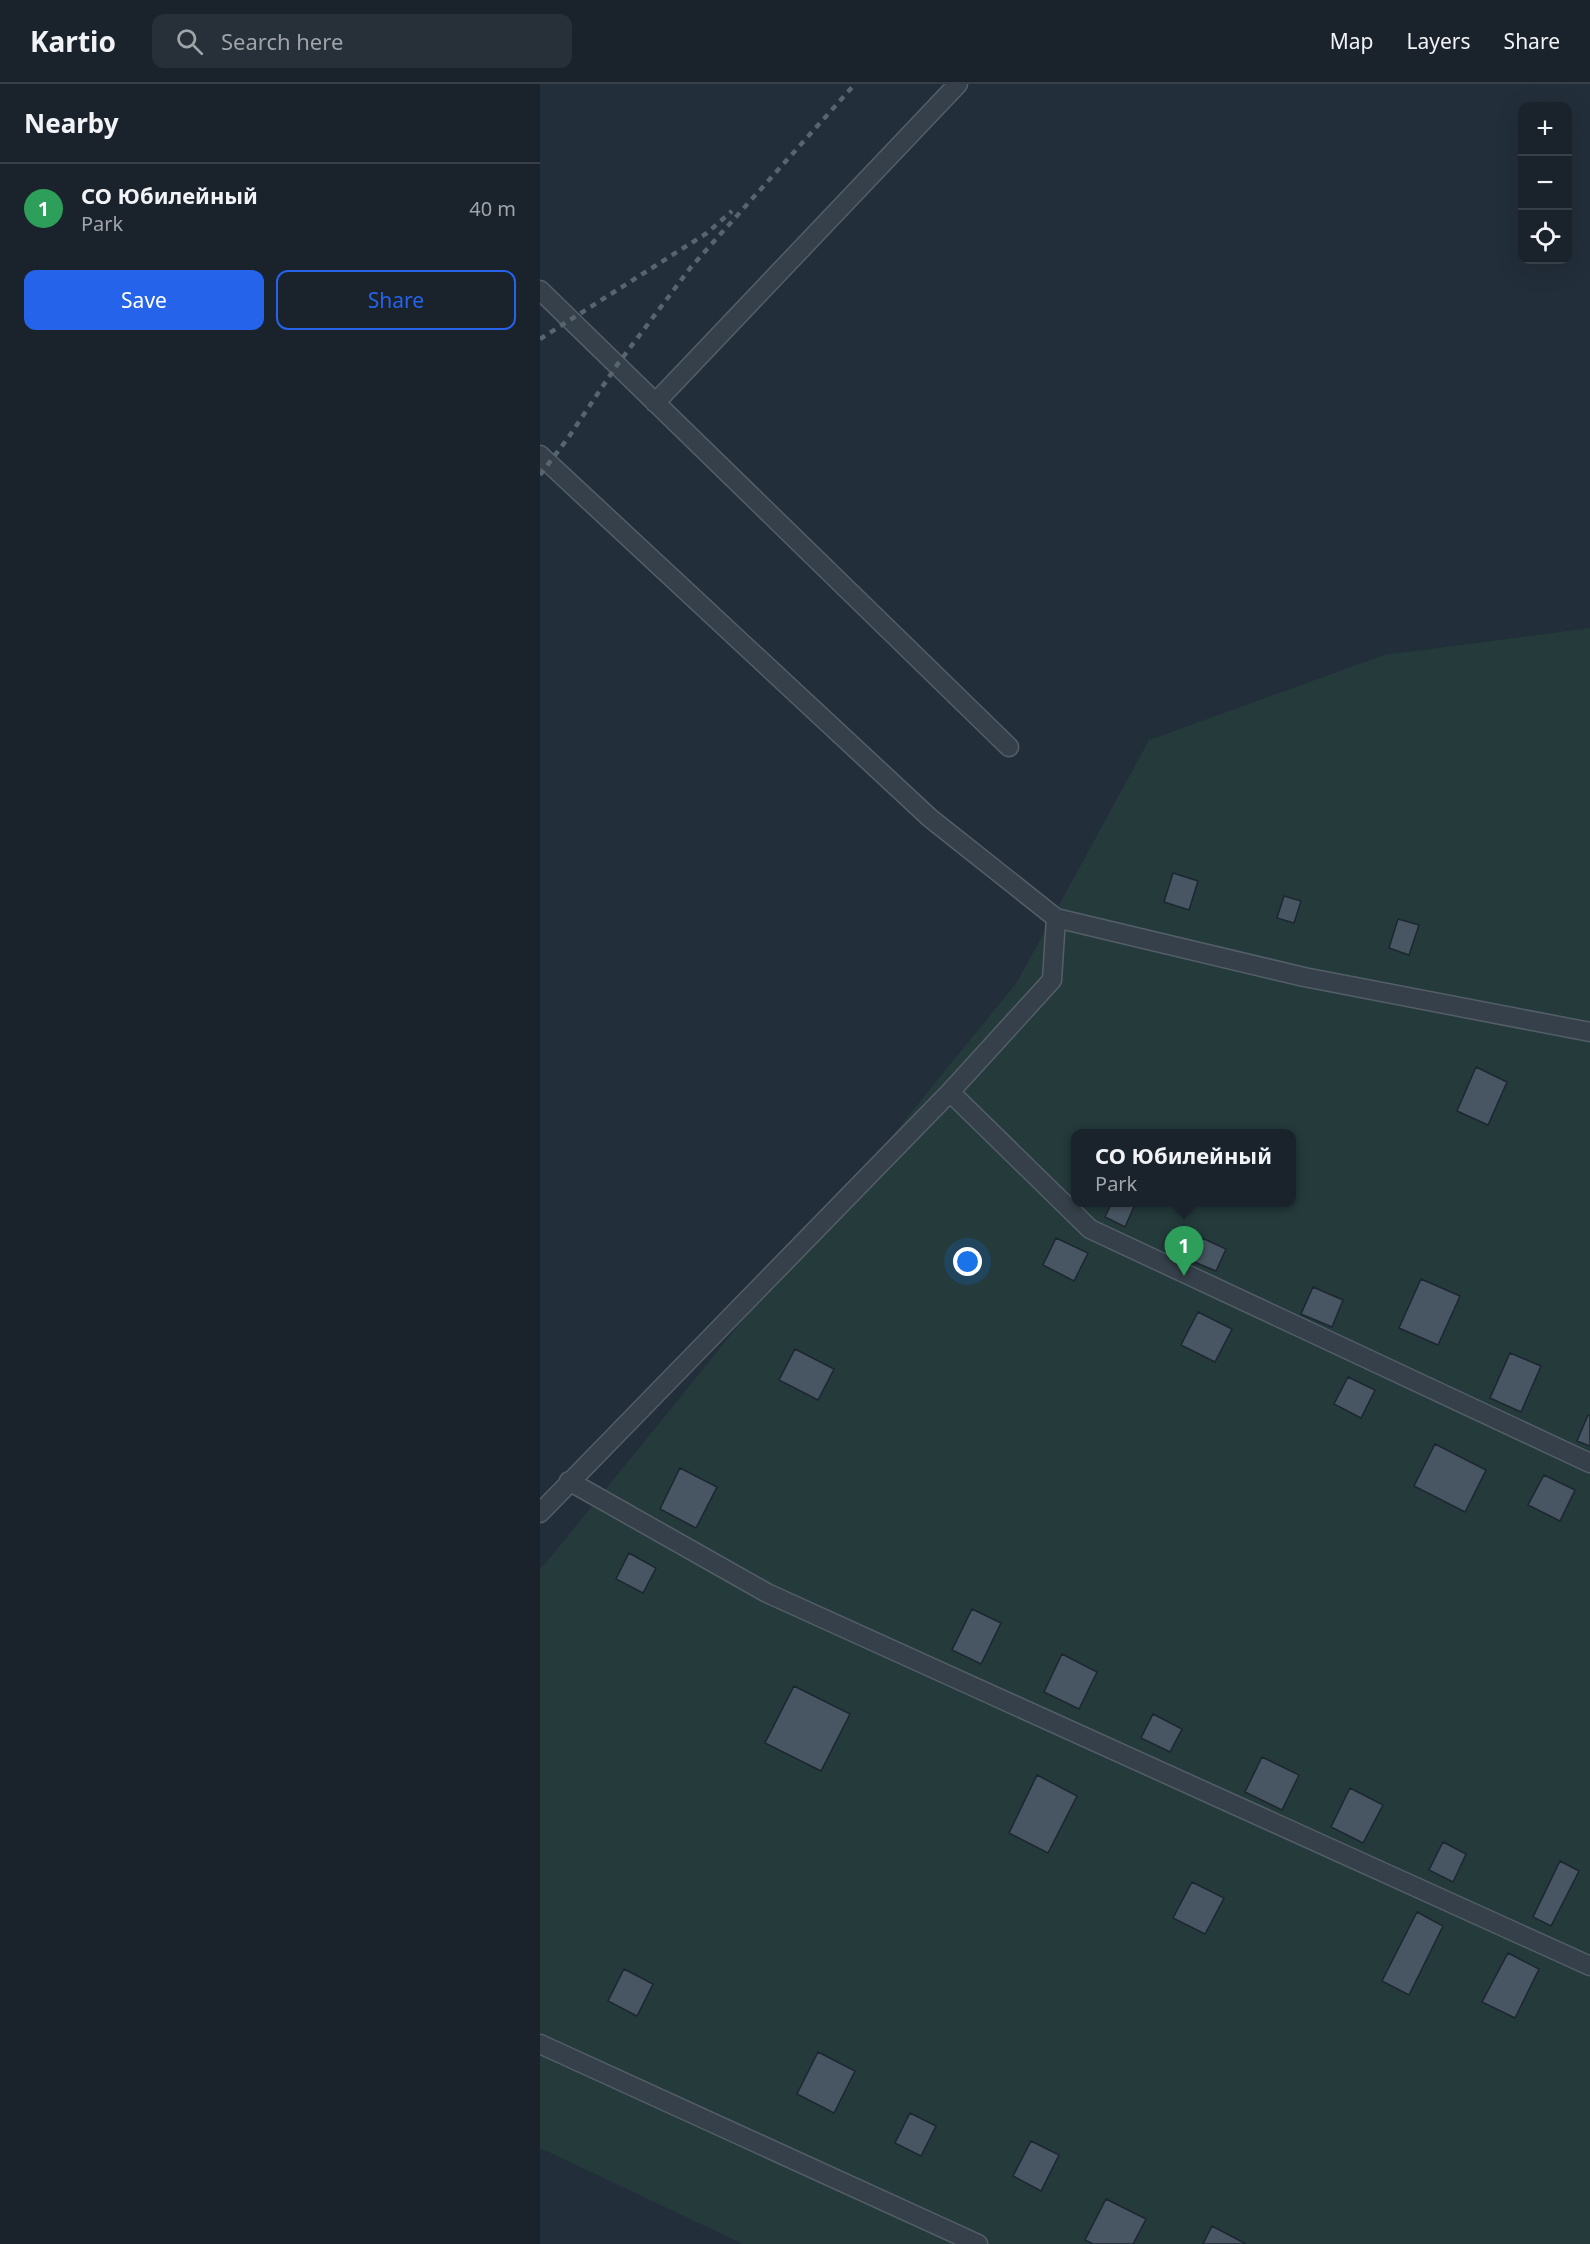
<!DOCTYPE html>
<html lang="en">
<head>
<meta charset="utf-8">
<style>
	body { margin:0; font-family:"Noto Sans",sans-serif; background:#272f38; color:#f1f3f6 }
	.controls { position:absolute; right:18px; top:18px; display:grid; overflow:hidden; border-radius:12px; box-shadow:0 6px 24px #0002 }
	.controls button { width:54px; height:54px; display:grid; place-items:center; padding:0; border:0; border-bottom:2px solid #383f48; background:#1a222c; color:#f1f3f6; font:30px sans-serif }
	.you { position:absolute; left:428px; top:1178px; width:21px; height:21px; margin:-15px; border:4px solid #fff; border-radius:50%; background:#1a73e8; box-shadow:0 0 0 9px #1a73e833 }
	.badge { display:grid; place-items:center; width:39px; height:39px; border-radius:50%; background:#2563eb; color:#fff; font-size:20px; font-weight:700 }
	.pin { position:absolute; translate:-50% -50px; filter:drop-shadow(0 2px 3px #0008) }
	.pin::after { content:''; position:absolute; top:32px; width:21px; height:18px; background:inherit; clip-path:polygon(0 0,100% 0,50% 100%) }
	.popup { position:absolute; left:531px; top:1045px; width:225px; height:78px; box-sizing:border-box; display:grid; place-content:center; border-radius:12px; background:#1a222c; filter:drop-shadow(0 2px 4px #0005); font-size:20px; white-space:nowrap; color:#9fa4a9 }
	.popup b { font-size:22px; color:#f1f3f6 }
	.popup::after { content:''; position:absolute; left:50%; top:100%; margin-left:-12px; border:12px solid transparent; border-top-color:#1a222c }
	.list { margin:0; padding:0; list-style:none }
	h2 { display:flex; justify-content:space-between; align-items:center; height:78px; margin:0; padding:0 24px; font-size:26px }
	h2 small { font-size:20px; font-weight:400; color:#9fa4a9 }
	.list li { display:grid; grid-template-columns:39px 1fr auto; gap:18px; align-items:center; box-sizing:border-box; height:90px; padding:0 24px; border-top:2px solid #383f48 }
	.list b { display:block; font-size:22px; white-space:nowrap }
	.list p { margin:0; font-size:20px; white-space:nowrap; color:#9fa4a9 }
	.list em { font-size:20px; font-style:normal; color:#9fa4a9 }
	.actions { display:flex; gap:12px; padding:18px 24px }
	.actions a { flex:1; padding:14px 0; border:2px solid #2563eb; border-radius:12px; text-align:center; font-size:21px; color:#2563eb }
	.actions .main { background:#2563eb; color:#fff }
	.icon { flex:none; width:33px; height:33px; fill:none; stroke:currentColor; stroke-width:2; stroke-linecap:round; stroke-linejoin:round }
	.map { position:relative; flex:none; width:1050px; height:2160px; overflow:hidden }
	header { display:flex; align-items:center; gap:36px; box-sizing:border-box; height:84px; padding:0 30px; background:#1a222c; border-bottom:2px solid #383f48 }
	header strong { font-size:28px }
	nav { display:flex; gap:33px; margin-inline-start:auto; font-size:21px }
	.search { width:420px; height:54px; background:#272f38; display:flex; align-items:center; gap:15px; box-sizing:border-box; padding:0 21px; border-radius:12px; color:#9fa4a9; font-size:22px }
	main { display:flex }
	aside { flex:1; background:#1a222c }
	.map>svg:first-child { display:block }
	.green { fill:#243a3b; fill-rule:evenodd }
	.building { fill:#485663; stroke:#1d2731; stroke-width:1.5 }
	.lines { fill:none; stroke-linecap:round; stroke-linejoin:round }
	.service-casing { stroke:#535e68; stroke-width:21 }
	.service { stroke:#36404a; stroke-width:18 }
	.rail { stroke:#576571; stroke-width:4.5; stroke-dasharray:6 6; stroke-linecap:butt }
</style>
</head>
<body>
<header>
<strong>Kartio</strong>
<div class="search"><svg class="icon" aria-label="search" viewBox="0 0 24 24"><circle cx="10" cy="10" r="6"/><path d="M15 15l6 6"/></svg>Search here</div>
<nav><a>Map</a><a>Layers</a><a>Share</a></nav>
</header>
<main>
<aside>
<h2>Nearby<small></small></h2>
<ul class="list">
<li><span class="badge" style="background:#2e9e5b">1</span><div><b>СО Юбилейный</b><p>Park</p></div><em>40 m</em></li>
</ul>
<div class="actions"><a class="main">Save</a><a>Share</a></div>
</aside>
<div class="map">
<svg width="1050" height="2160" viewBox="0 0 1050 2160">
	<rect width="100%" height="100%" fill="#222e3a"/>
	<path class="green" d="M1050,544V2160H203L0,2064V1486L477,898L609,656L844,571ZM536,1050H752V1118H536Z"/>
	<path class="building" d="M633,789L658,797L649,826L624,818Z
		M744,812L761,817L754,839L737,834Z
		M858,835L879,841L869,871L849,864Z
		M936,983L967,998L948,1041L917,1027Z
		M572,1118H596L585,1143L565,1133Z
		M516,1154L548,1169L534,1197L503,1181Z
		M662,1154L686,1165L676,1187L652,1177Z
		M881,1195L920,1212L898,1261L859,1244Z
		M773,1203L803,1216L792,1243L761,1230Z
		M658,1228L692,1245L675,1278L641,1261Z
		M255,1265L294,1285L278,1316L239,1296Z
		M970,1269L1001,1282L981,1328L950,1314Z
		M808,1293L835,1306L821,1334L794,1320Z
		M1048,1331L1050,1332V1362L1037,1357Z
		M895,1360L946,1386L925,1428L874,1402Z
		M140,1384L177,1403L156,1444L120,1425Z
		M1004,1391L1035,1406L1020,1437L988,1421Z
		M89,1469L116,1484L103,1509L76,1495Z
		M432,1525L461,1539L441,1580L412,1566Z
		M522,1570L557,1588L539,1625L504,1608Z
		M254,1602L310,1630L281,1687L225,1659Z
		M613,1630L642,1645L630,1668L601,1654Z
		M722,1673L759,1691L742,1726L705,1708Z
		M497,1691L537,1712L508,1769L469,1749Z
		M810,1704L843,1721L823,1759L791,1743Z
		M903,1758L926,1770L913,1798L889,1786Z
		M1020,1777L1039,1787L1011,1842L993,1833Z
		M652,1798L684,1814L665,1850L633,1834Z
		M877,1828L903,1842L869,1911L842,1897Z
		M968,1869L999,1885L975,1934L942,1918Z
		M84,1885L113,1900L97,1932L68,1917Z
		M278,1968L315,1987L294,2029L257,2010Z
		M370,2029L396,2042L381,2072L355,2059Z
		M491,2057L519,2071L501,2107L473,2092Z
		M566,2115L606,2135L593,2160H553L545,2156Z
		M672,2142L706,2160H663Z"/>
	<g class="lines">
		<g class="service-casing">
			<path id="service" d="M0,206L469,663
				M115,319L418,0
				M0,371L390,734L516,834L512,896L410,1008L0,1429
				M516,834L764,893L1050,948
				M410,1008L550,1145L1050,1379
				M29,1397L227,1509L1050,1882
				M0,1960L438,2160"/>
		</g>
		<use href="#service" class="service"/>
		<path class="rail" d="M0,255L167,149L192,127
			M0,391L28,354L77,281L151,183L315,0"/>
	</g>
</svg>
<div class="controls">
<button>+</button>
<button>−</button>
<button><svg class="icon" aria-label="locate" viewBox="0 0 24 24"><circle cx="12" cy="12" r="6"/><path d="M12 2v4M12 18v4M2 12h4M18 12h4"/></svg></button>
</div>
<div class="you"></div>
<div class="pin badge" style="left:644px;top:1192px;background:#2e9e5b">1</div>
<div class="popup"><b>СО Юбилейный</b>Park</div>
</div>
</main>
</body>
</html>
